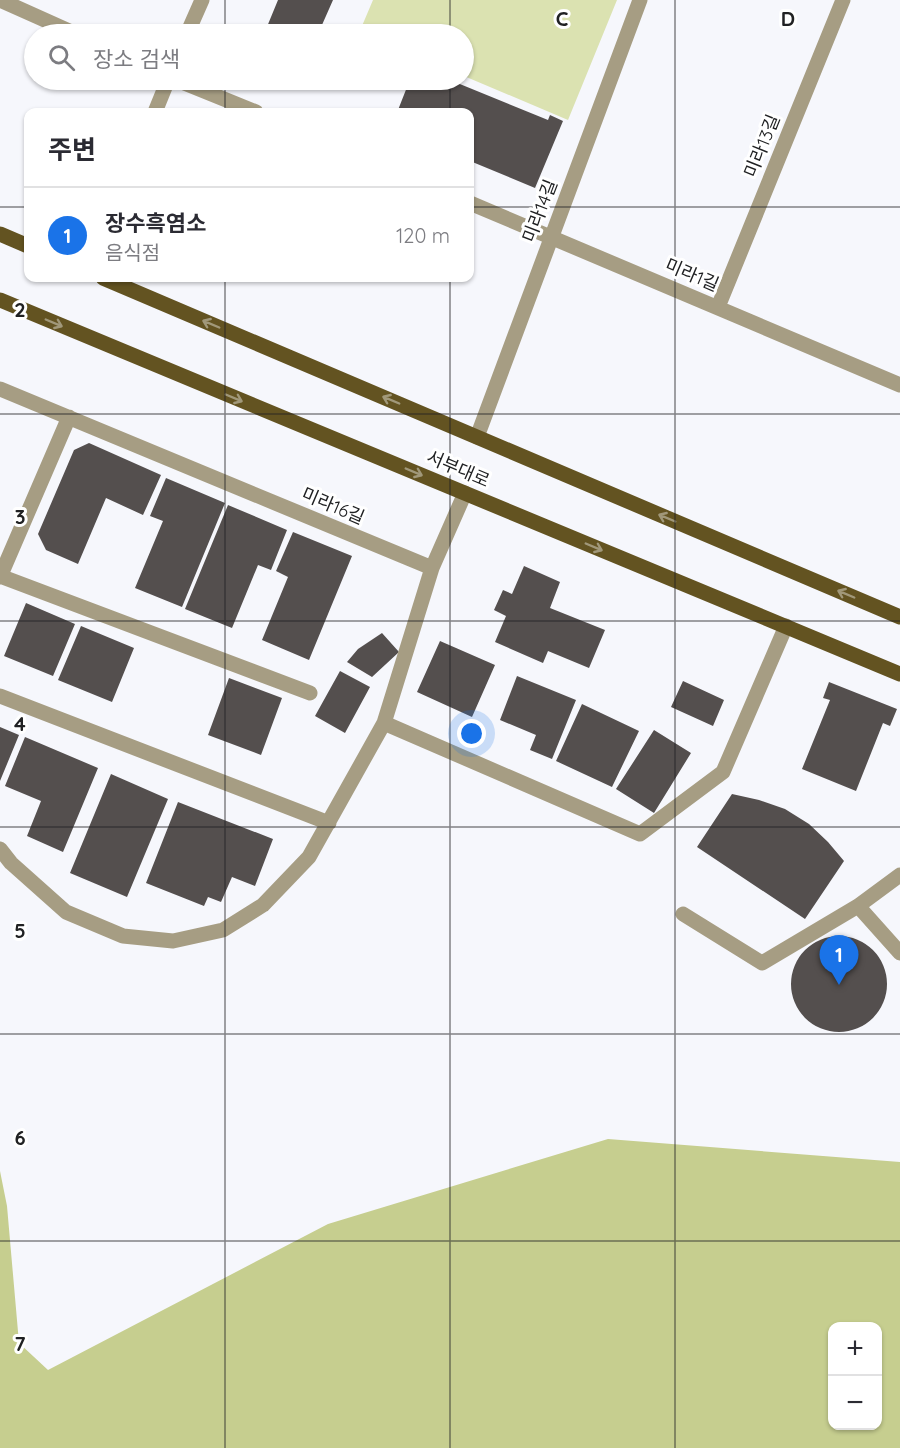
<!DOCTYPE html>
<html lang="ko">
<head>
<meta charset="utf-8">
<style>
	body { margin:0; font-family:Quicksand,"Noto Sans KR",sans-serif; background:#f2f2f3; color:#2b2b33 }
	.controls { position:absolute; right:18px; bottom:18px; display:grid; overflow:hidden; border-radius:12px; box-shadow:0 2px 4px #0004 }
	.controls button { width:54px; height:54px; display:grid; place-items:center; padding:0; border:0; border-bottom:2px solid #e1e1e2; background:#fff; color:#2b2b33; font:30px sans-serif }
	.you { position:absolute; left:472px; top:734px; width:21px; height:21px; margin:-15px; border:4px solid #fff; border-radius:50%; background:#1a73e8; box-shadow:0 0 0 9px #1a73e833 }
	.badge { display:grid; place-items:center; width:39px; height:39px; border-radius:50%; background:#1a73e8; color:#fff; font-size:20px; font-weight:700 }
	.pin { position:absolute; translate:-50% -50px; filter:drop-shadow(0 2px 3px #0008) }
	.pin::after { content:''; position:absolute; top:32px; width:21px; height:18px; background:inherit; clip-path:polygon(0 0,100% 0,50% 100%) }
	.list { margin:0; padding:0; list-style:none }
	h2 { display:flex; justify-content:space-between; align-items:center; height:78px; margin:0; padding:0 24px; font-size:26px }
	h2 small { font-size:20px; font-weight:400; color:#7c7c81 }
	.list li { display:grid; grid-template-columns:39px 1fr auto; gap:18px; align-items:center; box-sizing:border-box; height:96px; padding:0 24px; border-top:2px solid #e1e1e2 }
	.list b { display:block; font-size:22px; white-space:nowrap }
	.list p { margin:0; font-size:20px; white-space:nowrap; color:#7c7c81 }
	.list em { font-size:20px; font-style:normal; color:#7c7c81 }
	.icon { flex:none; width:33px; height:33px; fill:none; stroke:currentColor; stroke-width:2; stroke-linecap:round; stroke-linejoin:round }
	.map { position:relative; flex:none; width:900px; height:1448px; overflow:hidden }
	.search { position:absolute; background:#fff; box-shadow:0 2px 4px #0004; left:24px; top:24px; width:450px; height:66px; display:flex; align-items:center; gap:15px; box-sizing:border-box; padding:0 21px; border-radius:33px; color:#7c7c81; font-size:22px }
	.panel { position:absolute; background:#fff; box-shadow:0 2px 4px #0004; left:24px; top:108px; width:450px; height:174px; border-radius:12px }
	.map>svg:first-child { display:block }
	.green { fill:#dbe2b1 }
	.forest { fill:#c6ce8f; fill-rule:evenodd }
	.building { fill:#544f4e }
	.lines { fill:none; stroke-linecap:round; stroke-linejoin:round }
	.minor { stroke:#a69d83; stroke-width:15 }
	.major { stroke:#635321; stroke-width:15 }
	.oneway { stroke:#a1987a }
	.grid { fill:none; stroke:#202123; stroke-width:1.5; stroke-opacity:0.55 }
	.labels { text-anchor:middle; stroke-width:6; stroke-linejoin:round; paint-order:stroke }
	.street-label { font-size:18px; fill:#202123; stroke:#fff }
	.grid-label { font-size:20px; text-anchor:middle; font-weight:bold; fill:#202123; stroke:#fff; stroke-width:6; stroke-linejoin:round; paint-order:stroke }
</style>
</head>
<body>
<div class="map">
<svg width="900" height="1448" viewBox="0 0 900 1448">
	<rect width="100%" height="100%" fill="#f6f7fc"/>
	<path class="green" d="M373,0H617L568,120L464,76V34L359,33Z"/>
	<path class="forest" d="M608,1139L900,1162V1448H0V1171L7,1206L19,1343L48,1370L328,1224ZM832,1326H878V1426H832Z"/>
	<path class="building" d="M278,0H333L318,34H264Z
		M275,80H299L296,88Z
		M425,80H450L548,120L550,115L563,121L535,188L470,161V112H404L398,110L409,82L421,88Z
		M89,443L161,475L143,515L106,498L78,564L46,550L38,534L74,450Z
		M166,478L225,503L182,607L135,588L163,521L150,516Z
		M228,505L287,530L271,570L258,565L232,628L185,609Z
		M293,532L352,556L309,660L262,640L288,577L276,571Z
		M524,566L560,582L550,608L605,630L589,668L548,651L543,663L495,642L506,616L494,610L503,590L512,594Z
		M26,603L75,624L53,676L4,656Z
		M81,626L134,648L112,702L58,680Z
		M382,633L399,652L372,677L347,662L358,649Z
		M440,641L495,665L472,717L417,692Z
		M340,671L370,687L345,733L315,716Z
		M517,676L576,700L552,759L530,750L536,735L500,720Z
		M229,678L282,698L261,755L208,735Z
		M683,681L724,700L713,726L671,707Z
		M829,682L897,709L890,726L883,723L856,791L802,769L830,700L823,698Z
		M582,704L639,731L612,787L556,761Z
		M0,727L19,735L0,781Z
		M654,730L691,753L654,813L616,789Z
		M25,737L98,768L63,852L27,836L41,801L5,786Z
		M111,774L168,799L127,897L70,873Z
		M732,794L759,800L785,809L809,824L828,842L844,861L805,919L697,847Z
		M178,802L273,839L255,886L232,877L221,902L208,897L204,906L146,883Z
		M791 984a48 48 0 1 1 96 0a48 48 0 1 1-96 0Z"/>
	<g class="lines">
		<path class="minor" d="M0,0L76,34
			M187,34L202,0
			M177,80L256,112
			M155,112L168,80
			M470,203L900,385
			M718,307L843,0
			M0,389L432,568L384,723L309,857L263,905L223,930L173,941L123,936L66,912L11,863L0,849
			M477,437L640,0
			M432,568L465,493
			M0,576L310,693
			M0,577L69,417
			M0,696L329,823
			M384,723L640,834L723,772L786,626
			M858,906L900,953
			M683,914L762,963L858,906L900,875"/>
		<path class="major" d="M0,234L28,246
			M103,278L900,617
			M0,300L900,674"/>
	</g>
	<defs><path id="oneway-shaft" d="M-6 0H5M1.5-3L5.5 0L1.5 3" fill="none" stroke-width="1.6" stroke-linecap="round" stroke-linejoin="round" transform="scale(1.5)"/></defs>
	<g class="oneway">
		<use href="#oneway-shaft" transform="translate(54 323) rotate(23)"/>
		<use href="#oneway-shaft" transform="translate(211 324) rotate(-157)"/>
		<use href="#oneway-shaft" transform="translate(234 398) rotate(23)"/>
		<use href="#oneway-shaft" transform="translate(391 400) rotate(-157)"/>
		<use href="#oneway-shaft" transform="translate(414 472) rotate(23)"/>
		<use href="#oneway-shaft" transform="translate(667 518) rotate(-157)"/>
		<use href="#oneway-shaft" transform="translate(594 547) rotate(23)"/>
		<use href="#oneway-shaft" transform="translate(846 594) rotate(-157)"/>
	</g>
	<path class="grid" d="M225,0V34M450,0V34M675,0V1448M225,80V112M450,80V112M0,207H28M470,207H900M225,278V1448M450,278V1448M0,414H900M0,621H900M0,827H900M0,1034H900M0,1241H900"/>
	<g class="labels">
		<g class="street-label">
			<text transform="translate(762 146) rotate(-68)" y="6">미라13길</text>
			<text transform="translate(540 211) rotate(-69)" y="6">미라14길</text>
			<text transform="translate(692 275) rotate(23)" y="6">미라1길</text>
			<text transform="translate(458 469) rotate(23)" y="6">서부대로</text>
			<text transform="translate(333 506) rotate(23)" y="6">미라16길</text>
		</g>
	</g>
	<g class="grid-label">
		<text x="562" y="26">C</text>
		<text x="788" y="26">D</text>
		<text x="20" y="317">2</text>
		<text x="20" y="524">3</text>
		<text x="20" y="731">4</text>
		<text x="20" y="938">5</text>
		<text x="20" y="1145">6</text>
		<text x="20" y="1351">7</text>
	</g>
</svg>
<div class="controls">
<button>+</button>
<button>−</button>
</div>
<div class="you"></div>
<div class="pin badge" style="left:839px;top:985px">1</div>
<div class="search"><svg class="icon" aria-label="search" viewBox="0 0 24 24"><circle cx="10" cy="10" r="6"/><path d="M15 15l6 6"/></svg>장소 검색</div>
<section class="panel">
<h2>주변<small></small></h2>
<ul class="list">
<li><span class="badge">1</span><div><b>장수흑염소</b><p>음식점</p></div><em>120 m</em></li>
</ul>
</section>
</div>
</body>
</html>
